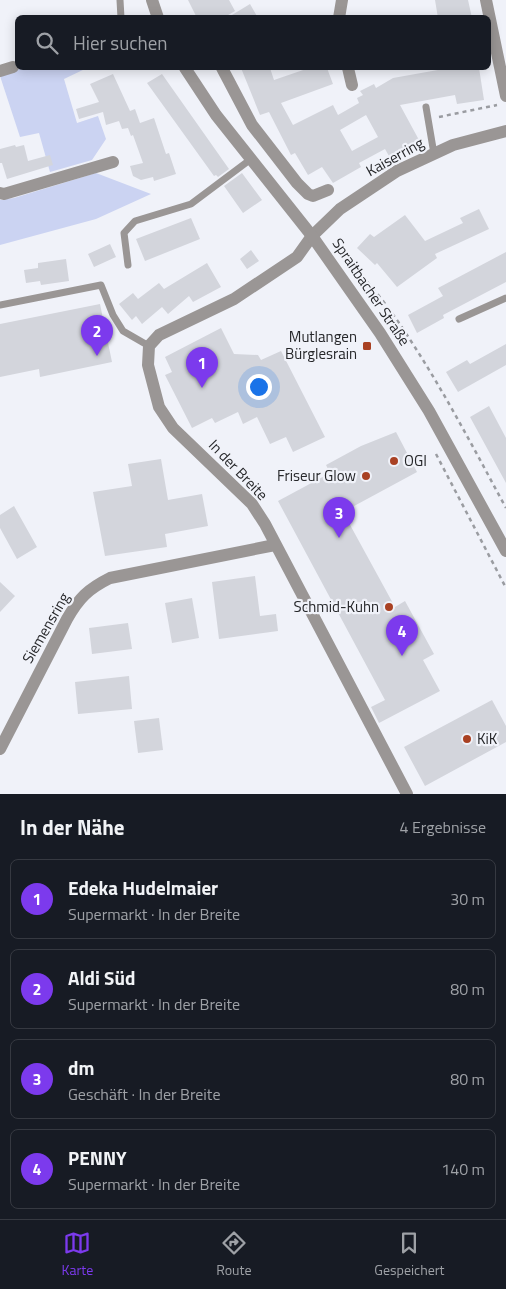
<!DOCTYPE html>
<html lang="de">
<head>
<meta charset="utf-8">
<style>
	body { margin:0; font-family:"Titillium Web",sans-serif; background:#242831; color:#f1f3f6 }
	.you { position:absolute; left:258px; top:386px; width:18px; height:18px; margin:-12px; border:4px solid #fff; border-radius:50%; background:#1a73e8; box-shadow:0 0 0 8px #1a73e833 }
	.badge { display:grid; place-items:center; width:32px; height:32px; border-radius:50%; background:#7c3aed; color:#fff; font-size:16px; font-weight:700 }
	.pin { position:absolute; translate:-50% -41px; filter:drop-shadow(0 1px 2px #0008) }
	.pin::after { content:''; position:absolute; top:26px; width:18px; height:15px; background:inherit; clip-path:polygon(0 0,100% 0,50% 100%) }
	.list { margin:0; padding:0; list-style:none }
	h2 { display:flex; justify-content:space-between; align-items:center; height:65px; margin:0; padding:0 20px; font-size:21px }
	h2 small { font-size:16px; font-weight:400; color:#9ea1a6 }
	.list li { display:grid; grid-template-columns:32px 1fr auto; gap:15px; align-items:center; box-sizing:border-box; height:80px; margin:0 10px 10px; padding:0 10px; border:1px solid #363941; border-radius:8px }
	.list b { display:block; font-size:19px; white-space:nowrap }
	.list p { margin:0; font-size:16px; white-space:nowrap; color:#9ea1a6 }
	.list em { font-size:16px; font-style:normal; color:#9ea1a6 }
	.icon { flex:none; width:28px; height:28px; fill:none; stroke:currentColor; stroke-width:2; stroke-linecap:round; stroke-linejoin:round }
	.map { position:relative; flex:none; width:506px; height:794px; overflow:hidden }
	.search { position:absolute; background:#171b24; box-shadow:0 2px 12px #0003; left:15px; right:15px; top:15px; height:55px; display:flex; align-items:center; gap:12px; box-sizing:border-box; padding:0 18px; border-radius:8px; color:#9ea1a6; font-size:19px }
	.sheet { height:425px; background:#171b24 }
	nav { display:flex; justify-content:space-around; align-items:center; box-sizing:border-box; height:70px; border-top:1px solid #363941; background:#171b24; font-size:14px; color:#9ea1a6 }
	nav a { display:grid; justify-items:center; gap:2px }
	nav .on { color:#7c3aed }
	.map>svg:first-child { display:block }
	.green { fill:#cbd3f2 }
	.building { fill:#d3d5dc; fill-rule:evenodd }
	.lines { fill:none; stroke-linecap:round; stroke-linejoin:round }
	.path { stroke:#9a9ca1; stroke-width:2.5; stroke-dasharray:4 4; stroke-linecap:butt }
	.service { stroke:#9a9695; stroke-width:7 }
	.minor { stroke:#9a9695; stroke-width:12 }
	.tertiary { stroke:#9a9695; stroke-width:12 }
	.poi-dot { fill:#a94123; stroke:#f0f2f9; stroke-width:2 }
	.labels { text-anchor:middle; stroke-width:4.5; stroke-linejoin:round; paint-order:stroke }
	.street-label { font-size:15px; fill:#252629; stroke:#f0f2f9 }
	.poi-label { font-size:15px; fill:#252629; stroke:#f0f2f9; text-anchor:end }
</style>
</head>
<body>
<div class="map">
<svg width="506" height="794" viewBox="0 0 506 794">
	<rect width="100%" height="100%" fill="#f0f2f9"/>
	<path class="green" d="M18,68H87L64,79L77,123L98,116L106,139L92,160L50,172L39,133L20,137L0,76Z
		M96,173L151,194L96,219L0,245V200L14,198Z"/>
	<path class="building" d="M188,0H229L235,11L223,18H197Z
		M435,0H468L472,18H438Z
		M250,4L258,18H227Z
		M241,68H270L274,80L309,68H327L333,84L281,103L293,125L333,105L338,115L359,103L357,98L363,95L360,91L374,84L376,88L393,78L449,68H479L484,100L457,104L455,95L400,105L419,140L389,156L385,149L359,163L361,167L333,183L322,167L308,175L295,153L291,155L269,112L260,115ZM366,115L378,137L352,151L340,130Z
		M113,74L130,111L135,109L140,123L154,118L166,154L169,153L176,174L154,181L153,177L141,180L133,176L130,166L143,163L133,135L131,136L128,128L122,129L119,121L106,125L103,112L79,119L76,109L99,102L90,84Z
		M162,74L229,169L218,177L216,175L214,176L147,83Z
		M15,145L16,147L24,145L28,161L50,155L53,165L7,179L2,163H0V149Z
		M242,173L262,200L243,213L224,186Z
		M479,209L489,229L435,254L437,258L397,287L377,263L375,265L357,248L370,234L374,237L405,215L425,241L463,223L460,218Z
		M191,218L200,239L145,261L136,239Z
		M110,244L116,257L94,267L88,254Z
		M251,250L259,261L247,269L240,259Z
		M506,252V282L443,315L444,318L417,333L408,315L443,296L438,288Z
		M66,259L69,281L41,285L40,281L26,283L24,270L38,268V263Z
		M207,263L221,287L193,302L189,296L168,314L162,307L142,324L136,316L132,320L119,304L133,293L138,299L159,283L164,289Z
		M100,304L112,362L40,377L39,369L0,377V324Z
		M221,328L234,354L258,355L261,360L281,351L325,437L293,452L286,437L270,444L257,417L243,424L238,412L215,423L212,418L192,428L165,375L172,372L165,357Z
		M506,344V365L458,392L446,372L467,360L470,364Z
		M489,406L506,438V483L470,417Z
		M396,432L417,472L343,512L395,607L405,601L434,654L423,660L440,691L379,723L371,707L385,700L278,501L330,473L326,465L361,446Z
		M161,459L168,500L202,494L208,526L165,534L167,547L105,556L93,492L132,486L128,464Z
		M14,506L37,547L17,559L0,528V515Z
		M255,576L260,616L276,614L278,631L219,639L212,582Z
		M0,582L15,596L0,612Z
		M192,598L199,638L172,643L165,603Z
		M128,623L132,649L92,654L89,628Z
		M129,676L132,709L78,714L75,682Z
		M492,700L506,726V742L425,786L404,747Z
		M159,718L163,750L138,753L134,721Z"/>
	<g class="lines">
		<path class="path" d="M439,117L497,105
			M341,252C364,277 387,304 405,332C443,389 474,449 506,508
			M436,454L506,588"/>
		<path class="service" d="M120,0L121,18
			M426,107L434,154
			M128,265L124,233L135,221L191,204L251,159
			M0,305L101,285L113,315L123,331L149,346
			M459,319L506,298"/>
		<path class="minor" d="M486,0L506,96
			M339,18L342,0
			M222,68L252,125L297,183L308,194L313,196L328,190
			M348,68L352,85
			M0,71L13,67
			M0,193L4,194L113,162
			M0,749L67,619C79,598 88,589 110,578L275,545
			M407,794L265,524L252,504L173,428L159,407L148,365L149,346L159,335L234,299L297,257L312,236L340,209L397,171L453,145L506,131"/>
		<path class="tertiary" d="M152,0L158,18
			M185,68L216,115L312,236L380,333L429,411L506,551"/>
	</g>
	<g class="poi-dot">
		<rect x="362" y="341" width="10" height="10" rx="2.5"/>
		<circle cx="394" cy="461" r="5"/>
		<circle cx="366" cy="476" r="5"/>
		<circle cx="389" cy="607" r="5"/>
		<circle cx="467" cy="739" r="5"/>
	</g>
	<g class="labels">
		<g class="street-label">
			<text transform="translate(395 157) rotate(-29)" y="5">Kaiserring</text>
			<text transform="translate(371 292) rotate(56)" y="5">Spraitbacher Straße</text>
			<text transform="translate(238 470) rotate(46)" y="5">In der Breite</text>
			<text transform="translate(46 628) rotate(-60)" y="5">Siemensring</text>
		</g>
		<g class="poi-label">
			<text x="357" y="342">Mutlangen<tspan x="357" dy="17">Bürglesrain</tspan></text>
			<text x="404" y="466" text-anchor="start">OGI</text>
			<text x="356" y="481">Friseur Glow</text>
			<text x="379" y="612">Schmid-Kuhn</text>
			<text x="477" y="744" text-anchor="start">KiK</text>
		</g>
	</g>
</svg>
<div class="you"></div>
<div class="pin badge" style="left:202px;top:388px">1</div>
<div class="pin badge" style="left:97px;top:356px">2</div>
<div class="pin badge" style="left:339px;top:538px">3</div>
<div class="pin badge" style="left:402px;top:656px">4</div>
<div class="search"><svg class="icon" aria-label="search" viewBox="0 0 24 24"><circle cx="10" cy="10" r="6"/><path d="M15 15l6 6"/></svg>Hier suchen</div>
</div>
<section class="sheet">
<h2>In der Nähe<small>4 Ergebnisse</small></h2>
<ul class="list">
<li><span class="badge">1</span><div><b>Edeka Hudelmaier</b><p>Supermarkt · In der Breite</p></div><em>30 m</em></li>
<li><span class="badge">2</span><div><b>Aldi Süd</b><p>Supermarkt · In der Breite</p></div><em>80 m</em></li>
<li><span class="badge">3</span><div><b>dm</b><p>Geschäft · In der Breite</p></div><em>80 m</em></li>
<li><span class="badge">4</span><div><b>PENNY</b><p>Supermarkt · In der Breite</p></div><em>140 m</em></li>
</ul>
</section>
<nav>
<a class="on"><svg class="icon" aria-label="map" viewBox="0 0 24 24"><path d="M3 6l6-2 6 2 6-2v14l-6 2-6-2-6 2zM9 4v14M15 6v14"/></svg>Karte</a>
<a><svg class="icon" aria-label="directions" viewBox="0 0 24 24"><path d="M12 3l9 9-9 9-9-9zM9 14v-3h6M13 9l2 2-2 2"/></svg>Route</a>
<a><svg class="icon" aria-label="saved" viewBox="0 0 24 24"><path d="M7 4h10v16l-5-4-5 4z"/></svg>Gespeichert</a>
</nav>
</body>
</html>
